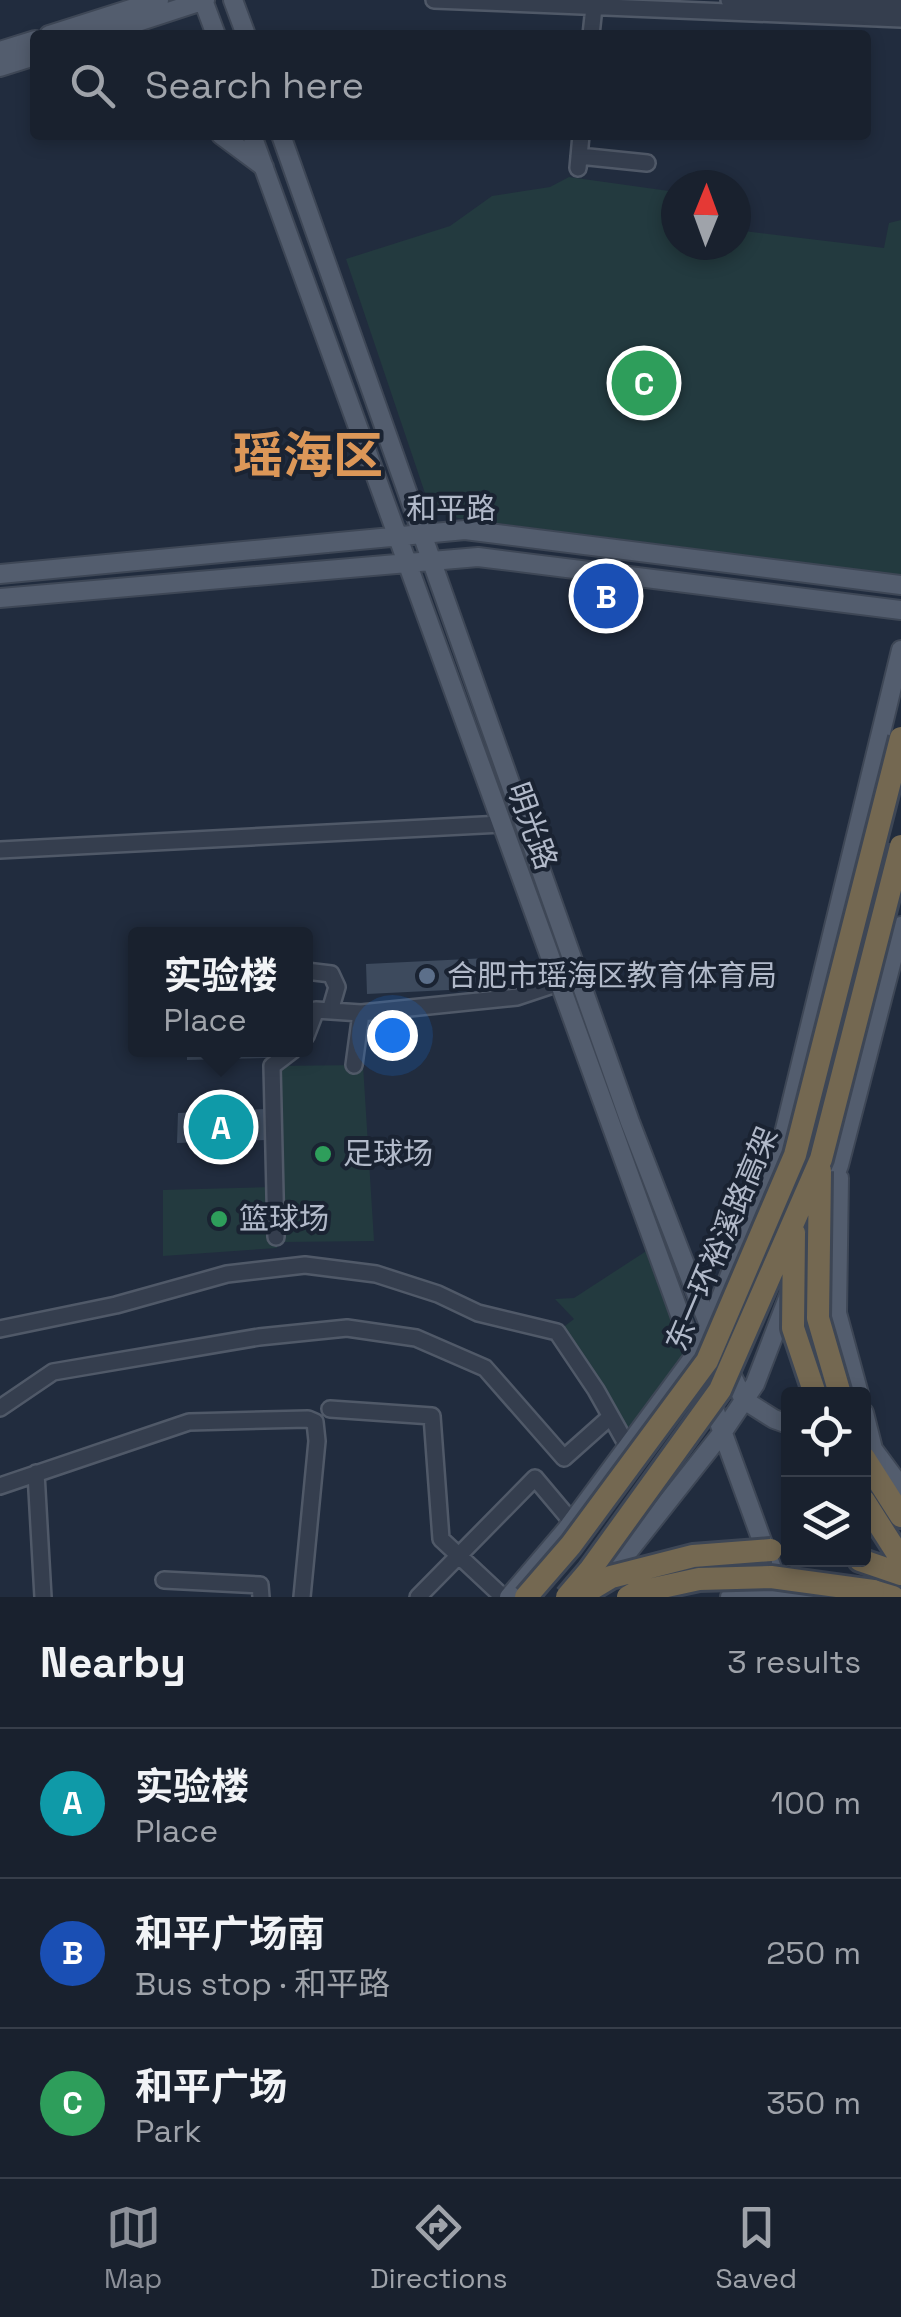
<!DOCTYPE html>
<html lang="en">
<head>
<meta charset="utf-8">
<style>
	body { margin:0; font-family:"Space Grotesk","Noto Sans SC",sans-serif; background:#222936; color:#f1f3f6 }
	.controls { position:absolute; right:30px; bottom:30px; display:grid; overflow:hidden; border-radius:10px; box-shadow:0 5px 15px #0003 }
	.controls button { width:90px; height:90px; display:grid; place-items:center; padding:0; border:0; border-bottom:2px solid #373e4a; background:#19212e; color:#f1f3f6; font:50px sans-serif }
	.compass { position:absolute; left:661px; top:170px; width:90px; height:90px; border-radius:50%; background:#19212e; box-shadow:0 5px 15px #0003; rotate:1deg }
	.you { position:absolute; left:392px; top:1035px; width:35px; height:35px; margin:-25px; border:8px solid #fff; border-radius:50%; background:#1a73e8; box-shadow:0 0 0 15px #1a73e833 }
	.badge { display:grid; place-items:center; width:65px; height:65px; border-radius:50%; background:#8c9099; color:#fff; font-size:32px; font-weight:700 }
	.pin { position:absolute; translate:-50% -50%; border:5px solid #fff; box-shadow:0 2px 10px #0006 }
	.popup { position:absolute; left:128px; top:927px; width:185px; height:130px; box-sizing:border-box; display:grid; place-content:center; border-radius:10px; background:#19212e; filter:drop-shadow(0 2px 8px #0005); font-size:32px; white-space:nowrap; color:#9fa3aa }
	.popup b { font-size:38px; color:#f1f3f6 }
	.popup::after { content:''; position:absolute; left:50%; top:100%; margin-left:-20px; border:20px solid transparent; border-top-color:#19212e }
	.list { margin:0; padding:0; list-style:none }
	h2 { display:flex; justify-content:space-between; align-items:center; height:130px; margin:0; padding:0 40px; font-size:42px }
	h2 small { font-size:32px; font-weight:400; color:#9fa3aa }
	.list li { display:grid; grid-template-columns:65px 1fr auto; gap:30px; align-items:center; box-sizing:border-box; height:150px; padding:0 40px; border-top:2px solid #373e4a }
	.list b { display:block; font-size:38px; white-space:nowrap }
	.list p { margin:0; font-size:32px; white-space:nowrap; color:#9fa3aa }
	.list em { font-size:32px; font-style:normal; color:#9fa3aa }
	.icon { flex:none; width:55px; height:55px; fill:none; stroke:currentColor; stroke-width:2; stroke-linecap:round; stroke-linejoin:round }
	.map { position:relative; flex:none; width:901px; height:1597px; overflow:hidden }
	.search { position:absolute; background:#19212e; box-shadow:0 5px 15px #0003; left:30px; right:30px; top:30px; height:110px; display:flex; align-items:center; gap:25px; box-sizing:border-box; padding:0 35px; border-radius:10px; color:#9fa3aa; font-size:38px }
	.sheet { height:580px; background:#19212e }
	nav { display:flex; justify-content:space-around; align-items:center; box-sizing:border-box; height:140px; border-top:2px solid #373e4a; background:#19212e; font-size:28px; color:#9fa3aa }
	nav a { display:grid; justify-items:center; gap:5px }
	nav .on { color:#8c9099 }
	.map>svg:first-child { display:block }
	.green { fill:#233a3f }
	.building { fill:#3d4a5d }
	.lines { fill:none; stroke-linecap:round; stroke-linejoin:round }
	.minor-casing { stroke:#505968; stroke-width:20 }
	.major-casing { stroke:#3e4756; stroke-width:22 }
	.highway-casing { stroke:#3d4655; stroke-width:28 }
	.minor { stroke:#353e4e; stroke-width:15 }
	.major { stroke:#535d6e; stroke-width:18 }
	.highway { stroke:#746851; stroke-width:22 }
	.highway-bridge-casing { stroke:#3d4655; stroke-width:28; stroke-linecap:butt }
	.highway-bridge { stroke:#746851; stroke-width:22 }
	.service-dot { fill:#5c6f8a; stroke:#1a2332; stroke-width:4 }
	.leisure-dot { fill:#2e9e5b; stroke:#1a2332; stroke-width:4 }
	.labels { text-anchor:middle; stroke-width:8; stroke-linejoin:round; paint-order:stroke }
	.street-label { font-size:30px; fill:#b1b9c9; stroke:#1a2332 }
	.poi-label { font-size:30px; fill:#b1b9c9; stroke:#1a2332; text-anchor:start }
	.town-label { font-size:50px; font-weight:bold; fill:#dc9758; stroke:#1a2332 }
</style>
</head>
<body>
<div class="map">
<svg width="901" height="1597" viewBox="0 0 901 1597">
	<rect width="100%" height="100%" fill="#212c3e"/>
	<path class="green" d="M569,177L676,192V245H736V230L884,248L889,223L901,220V575L458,518L430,508L346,259L450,226L492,196L550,187Z
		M363,1065L374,1241L283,1242L272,1066Z
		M275,1187L277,1248L163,1256V1190Z
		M654,1246L694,1357L628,1447L557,1332L574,1319L555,1299L574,1298Z"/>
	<path class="building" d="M488,958L489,988L367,994L366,964Z
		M187,1050H268V1058L187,1060Z
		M266,1109L265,1140L177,1143L178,1113Z"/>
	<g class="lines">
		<g class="minor-casing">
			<path id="minor" d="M434,0L901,19
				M729,0L901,7
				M591,35L594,7
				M579,156L647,163
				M578,168L581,135
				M0,850L502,824
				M306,971L331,974L337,987L330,1011
				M306,1036L316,1010L361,1013L517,997L559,983
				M354,1065L361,1013
				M276,1237L272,1066L293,1050
				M0,1329L116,1305L227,1274L305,1265L376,1274L438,1294L478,1313L557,1332L596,1390L628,1447
				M0,1408L53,1372L259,1337L347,1328L416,1338L485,1368L564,1458L610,1417
				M330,1409L432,1416L441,1539L503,1597
				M36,1473L43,1597
				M0,1486L189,1422L308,1419L315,1422L317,1441L302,1597
				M164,1580L260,1585L261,1597
				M418,1597L535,1478L572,1522"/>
		</g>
		<g class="major-casing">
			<path id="major" d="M203,0L216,35
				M233,0L246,35
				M49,35L159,0
				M98,35L205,0
				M0,51L35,40
				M0,67L35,56
				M221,135L264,167
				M252,135L782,1596
				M281,135L630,1122L696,1293L721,1354L744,1400L774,1419L788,1424
				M0,574L465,530L901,585
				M0,598L478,557L901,610
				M839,1178L837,1313L859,1394
				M864,1413L873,1449L901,1487
				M605,1581L722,1433L755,1384L839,1165L901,926
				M509,1597L566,1530L701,1347L780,1150L901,650
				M730,1597H805"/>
		</g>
		<g class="highway-casing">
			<path id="highway" d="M864,1458L901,1516
				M864,1501L901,1559
				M860,1560L901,1574
				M873,1591L893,1597"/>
		</g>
		<use href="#minor" class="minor"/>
		<use href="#major" class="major"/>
		<use href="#highway" class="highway"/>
		<g class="highway-bridge-casing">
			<path id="highway-bridge" d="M820,1171L818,1318L840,1394
				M794,1233L793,1328L815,1394
				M526,1597L571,1545L707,1361L795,1155L901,738
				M567,1597L590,1570L720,1390L821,1159L901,846
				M578,1597L611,1577L693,1556L771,1550
				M628,1597L635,1593L699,1579L771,1577L873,1591"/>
		</g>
		<use href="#highway-bridge" class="highway-bridge"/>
	</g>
	<circle class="service-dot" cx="427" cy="976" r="10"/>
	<g class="leisure-dot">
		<circle cx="323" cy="1154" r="10"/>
		<circle cx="219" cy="1219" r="10"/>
	</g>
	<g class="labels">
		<g class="street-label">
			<text x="451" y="519">和平路</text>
			<text transform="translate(532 826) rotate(70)" y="10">明光路</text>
			<text transform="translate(722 1239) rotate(-67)" y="10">东一环裕溪路高架</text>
		</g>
		<g class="poi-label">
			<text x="447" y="986">合肥市瑶海区教育体育局</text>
			<text x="343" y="1164">足球场</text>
			<text x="239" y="1229">篮球场</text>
		</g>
		<g class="town-label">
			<text x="308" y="473">瑶海区</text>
		</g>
	</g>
</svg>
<div class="controls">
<button><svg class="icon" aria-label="locate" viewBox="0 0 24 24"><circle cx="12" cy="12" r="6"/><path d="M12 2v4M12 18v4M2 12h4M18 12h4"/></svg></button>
<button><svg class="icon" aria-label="layers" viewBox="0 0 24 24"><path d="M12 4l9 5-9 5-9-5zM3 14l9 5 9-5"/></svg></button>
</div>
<svg class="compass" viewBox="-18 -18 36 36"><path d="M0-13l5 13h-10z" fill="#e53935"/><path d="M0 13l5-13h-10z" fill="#9fa3aa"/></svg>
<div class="you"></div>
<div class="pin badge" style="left:221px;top:1127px;background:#0f9aa8">A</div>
<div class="popup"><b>实验楼</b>Place</div>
<div class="pin badge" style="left:606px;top:596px;background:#1a4fb4">B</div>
<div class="pin badge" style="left:644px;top:383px;background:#2e9e5b">C</div>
<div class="search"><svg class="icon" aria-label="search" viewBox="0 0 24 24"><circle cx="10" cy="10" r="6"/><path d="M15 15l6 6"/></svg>Search here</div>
</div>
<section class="sheet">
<h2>Nearby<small>3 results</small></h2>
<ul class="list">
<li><span class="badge" style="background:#0f9aa8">A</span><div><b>实验楼</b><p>Place</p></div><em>100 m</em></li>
<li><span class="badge" style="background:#1a4fb4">B</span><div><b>和平广场南</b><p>Bus stop · 和平路</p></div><em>250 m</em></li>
<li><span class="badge" style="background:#2e9e5b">C</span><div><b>和平广场</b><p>Park</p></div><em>350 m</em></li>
</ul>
</section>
<nav>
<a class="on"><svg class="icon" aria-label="map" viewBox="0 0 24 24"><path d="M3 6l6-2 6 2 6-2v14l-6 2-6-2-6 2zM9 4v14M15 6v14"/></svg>Map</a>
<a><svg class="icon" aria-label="directions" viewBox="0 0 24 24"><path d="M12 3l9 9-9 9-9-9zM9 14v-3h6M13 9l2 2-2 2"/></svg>Directions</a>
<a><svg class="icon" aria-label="saved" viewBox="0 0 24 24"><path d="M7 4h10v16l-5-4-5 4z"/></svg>Saved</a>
</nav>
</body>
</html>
